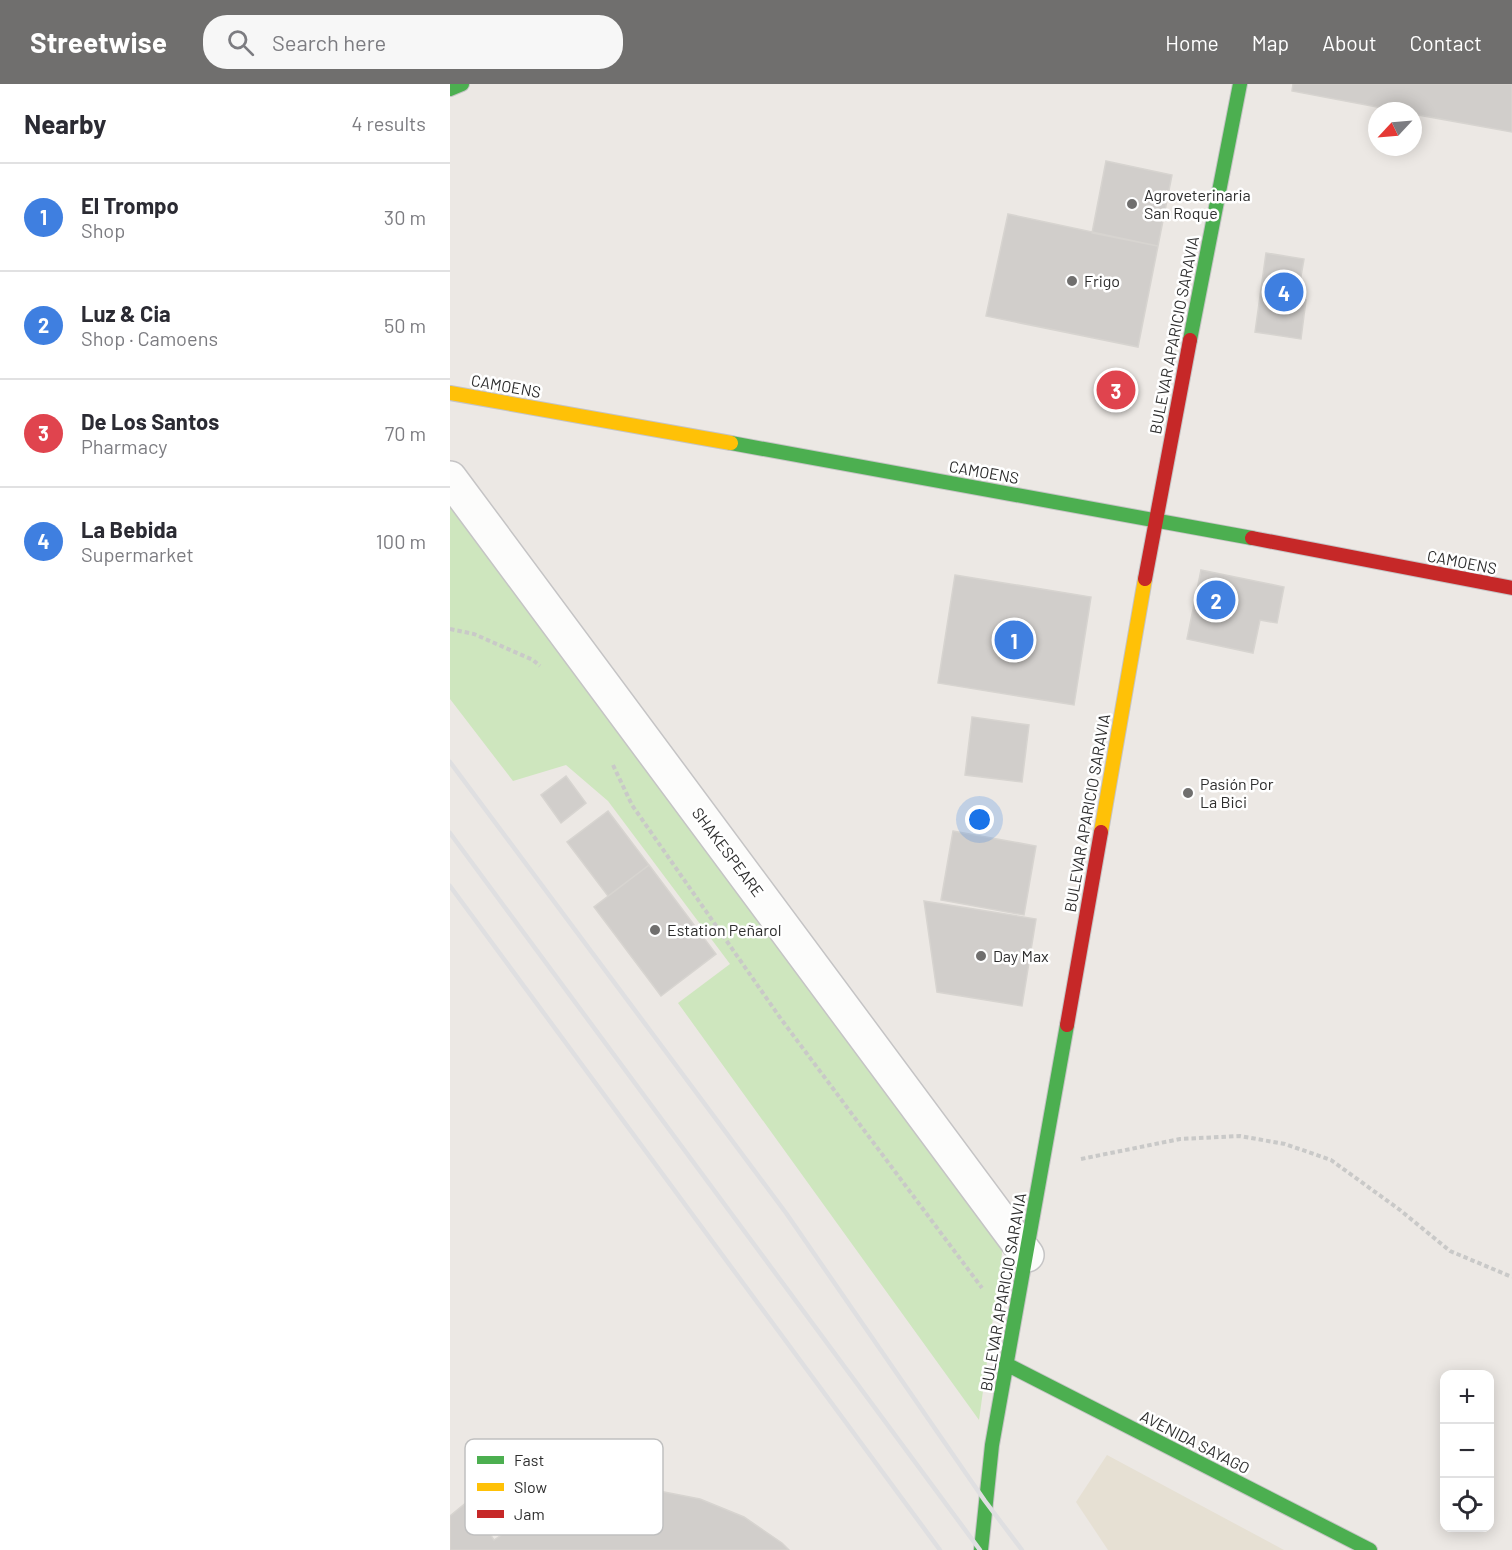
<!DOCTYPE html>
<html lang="en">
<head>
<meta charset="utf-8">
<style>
	body { margin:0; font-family:Barlow,sans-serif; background:#f7f7f7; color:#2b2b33 }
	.controls { position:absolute; right:18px; bottom:18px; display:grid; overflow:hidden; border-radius:12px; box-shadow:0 3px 15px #0003 }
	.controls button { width:54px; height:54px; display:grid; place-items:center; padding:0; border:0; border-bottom:2px solid #e1e1e2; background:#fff; color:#2b2b33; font:30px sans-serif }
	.compass { position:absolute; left:918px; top:18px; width:54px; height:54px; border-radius:50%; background:#fff; box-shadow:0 3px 15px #0003; rotate:244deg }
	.you { position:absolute; left:530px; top:736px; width:21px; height:21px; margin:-15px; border:4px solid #fff; border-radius:50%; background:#1a73e8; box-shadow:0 0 0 9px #1a73e833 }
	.badge { display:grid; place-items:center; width:39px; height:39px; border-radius:50%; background:#706f6e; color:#fff; font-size:20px; font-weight:700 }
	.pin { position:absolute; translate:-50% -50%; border:3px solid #fff; box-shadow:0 2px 6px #0006 }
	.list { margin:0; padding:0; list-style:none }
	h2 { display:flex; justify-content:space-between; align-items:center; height:78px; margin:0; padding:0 24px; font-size:26px }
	h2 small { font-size:20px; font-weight:400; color:#7c7c81 }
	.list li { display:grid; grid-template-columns:39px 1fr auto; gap:18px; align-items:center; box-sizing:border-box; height:108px; padding:0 24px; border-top:2px solid #e1e1e2 }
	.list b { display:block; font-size:22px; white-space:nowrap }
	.list p { margin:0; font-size:20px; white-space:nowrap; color:#7c7c81 }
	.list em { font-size:20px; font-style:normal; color:#7c7c81 }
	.icon { flex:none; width:33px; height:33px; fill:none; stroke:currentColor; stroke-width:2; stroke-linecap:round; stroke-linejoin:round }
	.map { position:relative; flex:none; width:1062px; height:1466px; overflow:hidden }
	header { display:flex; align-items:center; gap:36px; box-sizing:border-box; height:84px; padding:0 30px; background:#706f6e; color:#fff }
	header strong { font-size:28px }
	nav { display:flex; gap:33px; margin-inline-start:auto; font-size:21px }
	.search { width:420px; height:54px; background:#f7f7f7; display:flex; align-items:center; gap:15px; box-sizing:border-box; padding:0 21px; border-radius:24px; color:#7c7c81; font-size:22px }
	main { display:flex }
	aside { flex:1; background:#fff }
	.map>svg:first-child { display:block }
	.education { fill:#e6e0d3 }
	.green { fill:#cee6be }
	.building { fill:#d1cecb; stroke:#d7d4d0; stroke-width:1.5 }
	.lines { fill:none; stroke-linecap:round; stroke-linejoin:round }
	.street-casing { stroke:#c5c4c5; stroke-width:36 }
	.fast-casing { stroke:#c5c4c5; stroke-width:16 }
	.slow-casing { stroke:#c5c4c5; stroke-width:16 }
	.jam-casing { stroke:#c5c4c5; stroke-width:16 }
	.path { stroke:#c9c9c8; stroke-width:4; stroke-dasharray:4.5 3; stroke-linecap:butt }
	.street { stroke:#fcfcfb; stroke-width:33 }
	.fast { stroke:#4caf50; stroke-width:14 }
	.slow { stroke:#ffc107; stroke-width:14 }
	.jam { stroke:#c62828; stroke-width:14 }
	.rail { stroke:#dfdfe1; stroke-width:4.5 }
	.poi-dot { fill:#706f6e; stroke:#fff; stroke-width:2 }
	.labels { text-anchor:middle; stroke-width:5; stroke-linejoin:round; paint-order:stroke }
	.poi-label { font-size:16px; fill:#2e2e2e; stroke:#fff; text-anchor:start }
	.street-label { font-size:16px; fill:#2e2e2e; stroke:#fff }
	.key { fill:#fff; stroke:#c0c0c0; stroke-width:1.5 }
	.key-label { font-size:16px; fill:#2e2e2e }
</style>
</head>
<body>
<header>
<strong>Streetwise</strong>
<div class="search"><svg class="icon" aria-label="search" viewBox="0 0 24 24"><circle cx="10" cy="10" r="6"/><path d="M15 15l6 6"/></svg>Search here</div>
<nav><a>Home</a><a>Map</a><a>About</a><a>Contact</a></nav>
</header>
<main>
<aside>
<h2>Nearby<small>4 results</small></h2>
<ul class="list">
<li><span class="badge" style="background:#3f7fe0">1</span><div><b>El Trompo</b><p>Shop</p></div><em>30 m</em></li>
<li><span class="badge" style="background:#3f7fe0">2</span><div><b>Luz &amp; Cia</b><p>Shop · Camoens</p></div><em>50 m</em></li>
<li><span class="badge" style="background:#e0444e">3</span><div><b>De Los Santos</b><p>Pharmacy</p></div><em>70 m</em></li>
<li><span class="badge" style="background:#3f7fe0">4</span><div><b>La Bebida</b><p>Supermarket</p></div><em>100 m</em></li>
</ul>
</aside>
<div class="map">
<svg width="1062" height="1466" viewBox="0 0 1062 1466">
	<rect width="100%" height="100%" fill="#ece8e4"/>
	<path class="education" d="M657,1371L834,1466H658L626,1418Z"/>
	<path class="green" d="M0,416L553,1162L529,1336L228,919L280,880L158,717L116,681L63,697L0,615Z"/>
	<path class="building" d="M843,0H1062V48L963,30V27H948L842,7Z
		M656,77L722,91L708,162L642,149Z
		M558,130L708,162L688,263L536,232Z
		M816,169L854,175L847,215L856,216L851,255L805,248Z
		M751,486L834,503L827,539L810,536L803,569L737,555Z
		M505,491L641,513L624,621L488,599Z
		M522,633L579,641L572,698L515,691Z
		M116,692L136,719L111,739L91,711Z
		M158,727L199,781L158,812L117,758Z
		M503,747L586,762L574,831L491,816Z
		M199,781L266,870L211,912L144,823Z
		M474,817L586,835L572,922L487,908Z
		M204,1406L250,1415L294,1433L332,1459L339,1466H0V1432L18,1417L44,1456L69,1439L111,1418L157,1409Z"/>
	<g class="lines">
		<g class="street-casing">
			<path id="street" d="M0,394L577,1171"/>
		</g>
		<g class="fast-casing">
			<path id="fast" d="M0,5L12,0
				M740,256L790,0
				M281,359L802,454
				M556,1280L920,1466
				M531,1466L542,1361L617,941"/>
		</g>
		<g class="slow-casing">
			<path id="slow" d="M0,309L281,359
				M651,748L695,495"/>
		</g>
		<g class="jam-casing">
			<path id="jam" d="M802,454L1062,504
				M695,495L740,256
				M617,941L651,748"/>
		</g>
		<path class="path" d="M0,545L24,550L83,576L90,582
			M163,681L182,721L331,935L532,1204
			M631,1075L730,1055L790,1052L835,1060L881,1076L950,1126L1000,1167L1062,1193"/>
		<use href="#street" class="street"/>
		<use href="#fast" class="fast"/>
		<use href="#slow" class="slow"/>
		<use href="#jam" class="jam"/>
		<path class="rail" d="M0,678L336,1129L535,1417L572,1466
			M0,749L530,1466
			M0,802L490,1466"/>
	</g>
	<g class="poi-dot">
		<circle cx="682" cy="120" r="6"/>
		<circle cx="622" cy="197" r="6"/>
		<circle cx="738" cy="709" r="6"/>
		<circle cx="205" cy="846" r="6"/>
		<circle cx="531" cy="872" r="6"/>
	</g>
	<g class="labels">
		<g class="poi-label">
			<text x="694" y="117">Agroveterinaria<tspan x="694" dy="18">San Roque</tspan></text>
			<text x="634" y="203">Frigo</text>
			<text x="750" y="706">Pasión Por<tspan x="750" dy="18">La Bici</tspan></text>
			<text x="217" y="852">Estation Peñarol</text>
			<text x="543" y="878">Day Max</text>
		</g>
		<g class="street-label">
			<text transform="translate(724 251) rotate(-79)" y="6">BULEVAR APARICIO SARAVIA</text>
			<text transform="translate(56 302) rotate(10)" y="6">CAMOENS</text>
			<text transform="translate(534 388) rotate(10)" y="6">CAMOENS</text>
			<text transform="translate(1012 478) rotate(11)" y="6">CAMOENS</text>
			<text transform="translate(637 729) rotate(-80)" y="6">BULEVAR APARICIO SARAVIA</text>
			<text transform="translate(278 768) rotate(53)" y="6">SHAKESPEARE</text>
			<text transform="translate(553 1208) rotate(-80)" y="6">BULEVAR APARICIO SARAVIA</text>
			<text transform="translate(745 1358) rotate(27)" y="6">AVENIDA SAYAGO</text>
		</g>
	</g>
	<rect x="15" y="1355" width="198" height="96" rx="9" class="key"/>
	<rect x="27" y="1372" width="27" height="8" fill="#4caf50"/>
	<rect x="27" y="1399" width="27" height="8" fill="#ffc107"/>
	<rect x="27" y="1426" width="27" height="8" fill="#c62828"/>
	<g class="key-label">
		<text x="64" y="1382">Fast</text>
		<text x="64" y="1409">Slow</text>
		<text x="64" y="1436">Jam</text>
	</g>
</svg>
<div class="controls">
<button>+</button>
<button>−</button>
<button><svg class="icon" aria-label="locate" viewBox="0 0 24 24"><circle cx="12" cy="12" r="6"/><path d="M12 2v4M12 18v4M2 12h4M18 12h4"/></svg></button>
</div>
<svg class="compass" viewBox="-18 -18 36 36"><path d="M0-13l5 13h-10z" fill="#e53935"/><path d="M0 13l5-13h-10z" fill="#7c7c81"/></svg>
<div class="you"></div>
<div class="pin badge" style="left:564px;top:556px;background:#3f7fe0">1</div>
<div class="pin badge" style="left:766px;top:516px;background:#3f7fe0">2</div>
<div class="pin badge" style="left:666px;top:306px;background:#e0444e">3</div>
<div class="pin badge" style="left:834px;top:208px;background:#3f7fe0">4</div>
</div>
</main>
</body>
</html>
